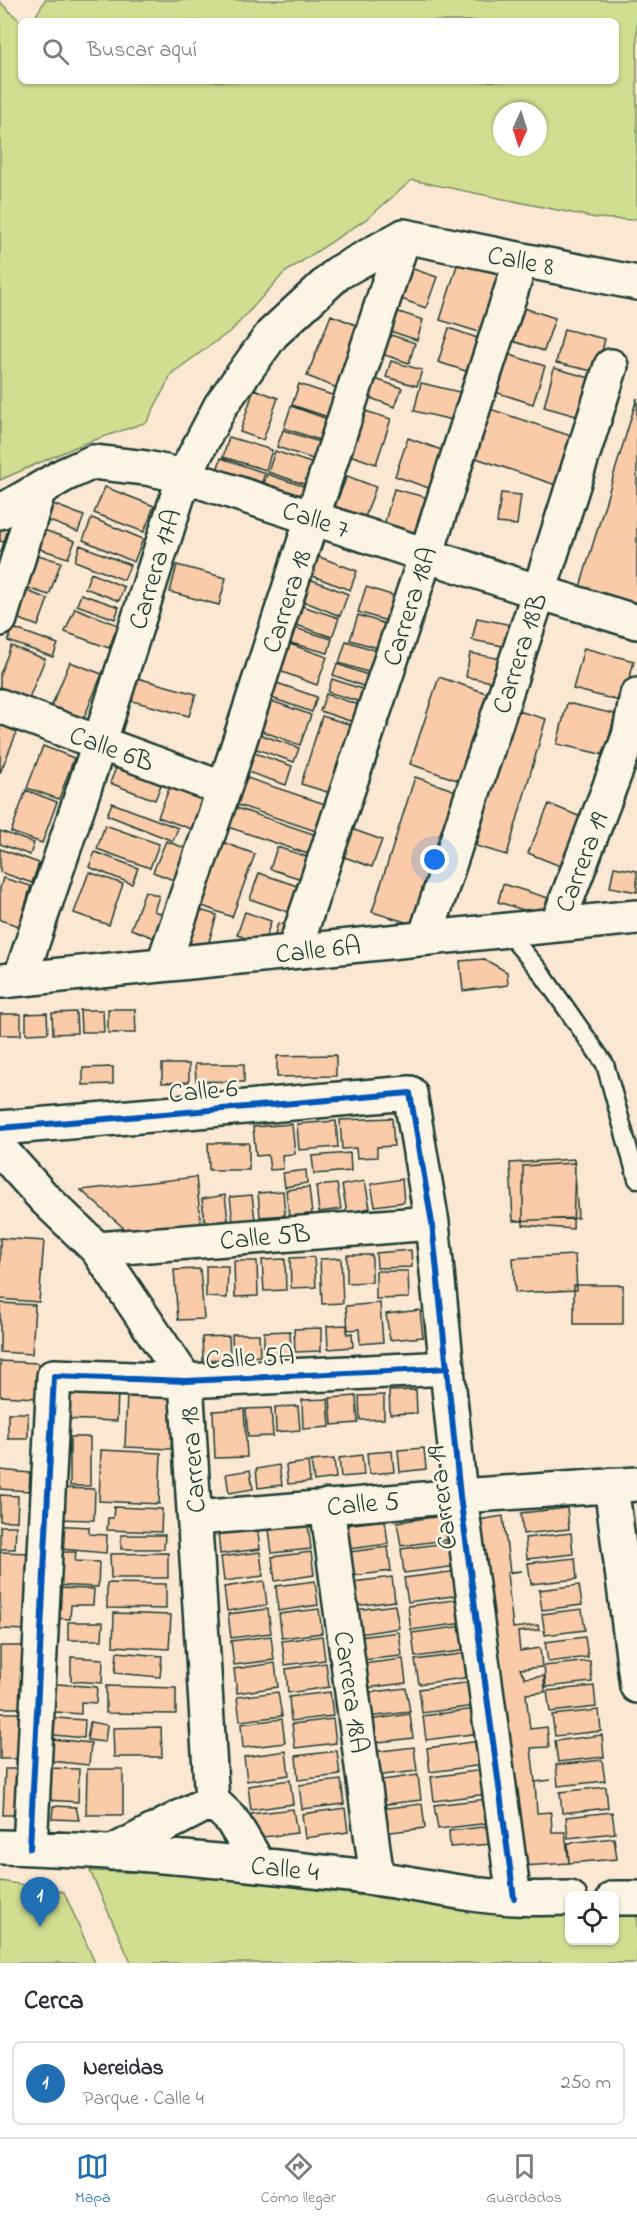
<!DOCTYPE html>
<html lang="es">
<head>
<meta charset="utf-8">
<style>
	body { margin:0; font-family:"Indie Flower",sans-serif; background:#f7f7f7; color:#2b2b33 }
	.controls { position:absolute; right:18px; bottom:18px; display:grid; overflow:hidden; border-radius:9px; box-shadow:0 2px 4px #0004 }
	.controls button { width:54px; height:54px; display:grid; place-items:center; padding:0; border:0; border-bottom:2px solid #e1e1e2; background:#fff; color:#2b2b33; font:30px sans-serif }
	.compass { position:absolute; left:493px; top:102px; width:54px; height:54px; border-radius:50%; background:#fff; box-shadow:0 2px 4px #0004; rotate:183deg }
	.you { position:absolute; left:435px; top:860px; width:21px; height:21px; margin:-15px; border:4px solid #fff; border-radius:50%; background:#1a73e8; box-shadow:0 0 0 9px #1a73e833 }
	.badge { display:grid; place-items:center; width:39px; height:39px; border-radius:50%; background:#1f6fb2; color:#fff; font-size:20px; font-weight:700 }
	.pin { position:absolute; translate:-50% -50px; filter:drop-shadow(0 2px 3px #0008) }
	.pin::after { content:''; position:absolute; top:32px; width:21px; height:18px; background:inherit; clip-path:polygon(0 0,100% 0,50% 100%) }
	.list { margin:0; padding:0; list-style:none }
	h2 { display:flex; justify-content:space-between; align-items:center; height:78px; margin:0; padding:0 24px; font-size:26px }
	h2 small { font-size:20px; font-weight:400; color:#7c7c81 }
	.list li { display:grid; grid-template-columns:39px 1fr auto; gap:18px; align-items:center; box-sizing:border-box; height:84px; margin:0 12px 12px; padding:0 12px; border:2px solid #e1e1e2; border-radius:9px }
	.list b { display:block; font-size:22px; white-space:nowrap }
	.list p { margin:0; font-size:20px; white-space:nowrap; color:#7c7c81 }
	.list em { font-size:20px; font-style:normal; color:#7c7c81 }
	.icon { flex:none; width:33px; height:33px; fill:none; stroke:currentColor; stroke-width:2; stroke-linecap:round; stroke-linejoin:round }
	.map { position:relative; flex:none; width:637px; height:1963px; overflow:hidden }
	.search { position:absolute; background:#fff; box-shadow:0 2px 4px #0004; left:18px; right:18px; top:18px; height:66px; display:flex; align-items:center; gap:15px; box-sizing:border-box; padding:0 21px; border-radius:9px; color:#7c7c81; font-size:22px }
	.sheet { height:174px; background:#fff }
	nav { display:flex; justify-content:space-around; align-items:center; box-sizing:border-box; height:84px; border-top:2px solid #e1e1e2; background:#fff; font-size:16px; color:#7c7c81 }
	nav a { display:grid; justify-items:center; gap:3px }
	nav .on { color:#1f6fb2 }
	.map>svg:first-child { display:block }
	.green { fill:#d1de91; stroke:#788e62; stroke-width:1.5; fill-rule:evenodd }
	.building { fill:#f9cba8; stroke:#1f3d34; stroke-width:1.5 }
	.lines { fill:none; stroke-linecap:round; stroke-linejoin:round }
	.lane-casing { stroke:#1f3d34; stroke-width:21 }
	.street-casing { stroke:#1f3d34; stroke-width:38 }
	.lane { stroke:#fcf5e5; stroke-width:16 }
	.street { stroke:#fcf5e5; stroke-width:33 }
	.cycleway-casing { stroke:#fcf5e5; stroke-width:10 }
	.cycleway { stroke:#0057b8; stroke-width:6 }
	.labels { text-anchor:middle; stroke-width:5; stroke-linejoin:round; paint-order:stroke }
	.street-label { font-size:27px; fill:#1f3d34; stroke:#fcf5e5 }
</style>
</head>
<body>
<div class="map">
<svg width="637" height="1963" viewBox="0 0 637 1963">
	<rect width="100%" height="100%" fill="#fbe8d3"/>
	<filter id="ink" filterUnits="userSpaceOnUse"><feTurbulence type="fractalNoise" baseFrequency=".0167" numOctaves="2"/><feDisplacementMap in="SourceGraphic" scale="12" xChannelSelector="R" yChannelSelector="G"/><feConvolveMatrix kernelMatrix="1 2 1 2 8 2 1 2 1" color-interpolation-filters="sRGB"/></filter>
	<g filter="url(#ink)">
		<path class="green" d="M45,0H637V218L631,220L596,218L412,180L368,218L284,273L232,330L172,373L147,422L80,445L0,480V2L21,22V81H616V21H33ZM502,111H538V147H502Z
			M90,1871L189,1874L515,1915L569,1916L570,1940H614L615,1915L637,1914V1963H131Z
			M0,1881L64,1892L95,1963H0Z"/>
		<path class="building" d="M458,262L507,277L489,335L440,320Z
			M404,266L437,277L426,308L393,296Z
			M518,306L555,318L544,351L506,339Z
			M393,310L423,320L417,340L387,330Z
			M331,315L366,329L342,390L307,376Z
			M449,328L483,340L472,373L438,362Z
			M564,329L605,339L597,372L556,363Z
			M385,333L415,343L409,363L379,353Z
			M507,354L545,366L533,404L495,392Z
			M391,361L422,370L417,386L386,377Z
			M554,368L590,378L580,417L544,407Z
			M369,377L402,388L395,407L362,395Z
			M421,383L468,394L461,422L414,411Z
			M299,384L344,399L337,420L292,405Z
			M254,389L278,398L263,440L240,432Z
			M637,398V604L580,587Z
			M291,406L336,422L328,443L284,428Z
			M487,408L571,436L556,485L470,456Z
			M359,409L391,419L376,464L344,453Z
			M283,430L319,442L313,459L277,447Z
			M229,437L272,450L266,470L223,457Z
			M408,438L450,453L437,491L395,476Z
			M275,451L320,466L313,487L268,472Z
			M221,458L265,473L258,494L214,480Z
			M267,474L312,489L305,510L260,495Z
			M347,476L376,487L361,528L331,516Z
			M105,487L154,506L144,532L94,513Z
			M394,489L433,499L423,539L383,529Z
			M501,493L521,495L517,525L497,523Z
			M53,504L84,516L78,532L47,520Z
			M92,518L143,539L134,562L83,540Z
			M0,524L21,530L15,546L0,541Z
			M44,530L75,541L68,558L37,548Z
			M80,545L130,565L124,580L75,561Z
			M35,554L61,562L49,595L24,587Z
			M314,555L357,571L350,590L307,574Z
			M177,565L226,578L219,605L170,592Z
			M91,573L124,587L119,601L85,588Z
			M307,578L348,594L340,616L298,599Z
			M366,587L401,598L393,623L358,612Z
			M24,590L48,599L38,626L14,617Z
			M81,594L119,607L115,619L77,605Z
			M299,605L339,618L332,637L293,624Z
			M75,608L118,625L109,648L65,632Z
			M358,615L392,626L385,650L350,640Z
			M477,618L512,625L508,647L472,640Z
			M291,627L332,639L328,653L287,642Z
			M13,628L58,644L53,657L8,641Z
			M346,641L384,653L377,675L339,663Z
			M287,643L327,657L317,685L277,670Z
			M11,646L45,659L27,703L0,693V674Z
			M584,648L634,661L624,702L573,689Z
			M470,653L502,659L498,683L466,677Z
			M70,662L102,674L81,725L49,712Z
			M337,664L376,678L371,689L333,675Z
			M439,677L492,695L463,782L410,764Z
			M137,678L196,694L189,716L132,701Z
			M332,679L371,692L367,704L328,692Z
			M274,682L317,697L312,712L269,697Z
			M326,694L365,707L359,724L320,711Z
			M266,699L311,715L300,745L256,729Z
			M567,703L615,714L605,755L557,744Z
			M515,710L546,719L507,855L476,846Z
			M322,716L355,726L334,794L301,784Z
			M0,725L17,732L0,773Z
			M256,733L299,748L294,762L251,747Z
			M43,746L74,758L59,799L27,788Z
			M249,751L292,766L286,785L242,770Z
			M120,758L165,775L155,800L110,783Z
			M241,776L331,806L322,833L232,803Z
			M415,777L462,793L419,926L372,912Z
			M172,781L211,795L197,831L158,817Z
			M26,790L57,802L42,843L11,832Z
			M112,803L178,828L173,841L107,815Z
			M549,804L581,817L560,866L528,853Z
			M231,806L322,837L314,856L225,826Z
			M105,825L159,844L150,868L97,849Z
			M346,827L382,840L372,867L336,854Z
			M0,831L34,843L30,855L0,844Z
			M166,841L193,851L181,883L153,872Z
			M219,841L255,854L232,917L197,904Z
			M277,847L314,859L308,881L270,869Z
			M0,849L39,863L32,883L0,872Z
			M95,852L138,868L132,884L89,867Z
			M614,867L637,871V892L610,887Z
			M89,872L123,884L109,925L74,913Z
			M259,873L306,889L297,915L250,899Z
			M3,878L31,886L19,926L0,920V888Z
			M503,884L555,900L550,918L498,902Z
			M145,891L159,896L154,911L171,917L162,941L131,929Z
			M196,909L217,915L206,951L186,946Z
			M245,912L271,921L264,944L237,935Z
			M278,923L295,928L290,946L273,942Z
			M484,959L507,972L508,985L463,991L460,961Z
			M108,1009H135L136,1033H108Z
			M80,1010H103L104,1032H81Z
			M76,1012L77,1033L53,1034L52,1013Z
			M47,1013L48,1033L26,1034V1014Z
			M0,1014H21V1035H0Z
			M336,1055V1076L277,1077V1056Z
			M162,1064H189V1082L162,1083Z
			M195,1064H244V1082L196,1081Z
			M113,1067V1084L83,1085V1068Z
			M392,1118L394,1146L377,1147V1157L357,1158L356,1148L342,1149L340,1120Z
			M336,1121L338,1147L299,1150L297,1124Z
			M292,1124L295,1154L282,1155L283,1169L270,1170L268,1155L256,1156L253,1127Z
			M208,1143H249V1170H209Z
			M350,1153L351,1171L314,1174L312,1156Z
			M574,1159L578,1218L513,1221L510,1163Z
			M575,1163L573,1229L523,1225V1166Z
			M306,1170L307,1183L285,1187L283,1173Z
			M196,1177L201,1223L127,1231L81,1190Z
			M402,1179L404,1202L375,1206L371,1184Z
			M365,1181L370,1208L347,1213L342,1185Z
			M337,1184L341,1209L319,1212L316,1186Z
			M309,1187L312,1214L289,1216L286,1190Z
			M283,1191L285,1215L260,1217L258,1193Z
			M225,1195L228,1220L205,1224L202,1199Z
			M252,1195L255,1220L233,1222L230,1197Z
			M0,1238L44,1241L39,1302L0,1299Z
			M411,1250L412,1267L377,1268L376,1253Z
			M347,1255H372V1282L347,1283Z
			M575,1255L577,1290L515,1293L513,1258Z
			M314,1257L316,1287L291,1288L290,1258Z
			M341,1258L343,1303L322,1304L320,1259Z
			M285,1259L286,1290L264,1291L262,1260Z
			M234,1261H257L258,1296L235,1297Z
			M206,1266H228L227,1298L206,1297Z
			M200,1269L204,1319L178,1320L174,1270Z
			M376,1271H408L409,1298L376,1299Z
			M574,1285H623V1324H574Z
			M0,1303L35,1305L32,1354L0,1352Z
			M380,1303L383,1342L360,1344L359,1329L348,1330L346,1306Z
			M420,1310L423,1337L390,1340L386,1314Z
			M347,1325V1334L352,1333L353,1347L328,1349L327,1326Z
			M321,1328V1351L295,1352L294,1329Z
			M290,1331L291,1354L264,1355V1332Z
			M232,1334H259L260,1356L233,1357Z
			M229,1336L230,1359L203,1360L202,1337Z
			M0,1361L38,1363L36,1398L0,1396Z
			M62,1386L118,1389L117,1421L61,1419Z
			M416,1390L417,1413L390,1414L389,1391Z
			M127,1392L174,1393L171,1449L125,1447Z
			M384,1395V1419L360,1420L359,1396Z
			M356,1396L358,1423L332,1425L330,1398Z
			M328,1399L330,1427L303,1429L302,1400Z
			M298,1406L300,1430L276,1432L275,1407Z
			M271,1408L273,1436L248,1437L246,1409Z
			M244,1409L247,1457L215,1458L213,1411Z
			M8,1413H28V1439H8Z
			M70,1437H90V1486H70Z
			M424,1448L426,1469L400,1472L398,1450Z
			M101,1450L161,1453L159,1504L99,1501Z
			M392,1451L394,1472L369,1474L367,1453Z
			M362,1455L364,1475L341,1477L339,1458Z
			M334,1459L336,1478L314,1481L311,1461Z
			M308,1462L310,1482L288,1484L286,1465Z
			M279,1465L282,1485L258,1488L256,1469Z
			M0,1470L30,1473L29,1491L0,1489Z
			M250,1470L253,1489L229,1493L226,1474Z
			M53,1488L95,1489L94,1520L52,1519Z
			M0,1495L18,1496L17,1521H0Z
			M114,1507L162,1509L161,1532L107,1530L108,1518H113Z
			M567,1508L569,1529L523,1534L521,1513Z
			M450,1515L453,1539L401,1546L397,1522Z
			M503,1516L510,1572L522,1571L507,1573L513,1628L538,1625L539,1630L518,1632L520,1651L540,1648L542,1667L520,1669L525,1678L544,1676L545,1692L526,1694L530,1729L547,1727L549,1747L531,1748L535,1782L551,1780L535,1782L537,1813L551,1812L552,1832H565L569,1863L523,1866L478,1520Z
			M385,1520L388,1544L349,1549L346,1525Z
			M51,1525L89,1527V1534L107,1535L106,1553L50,1548Z
			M257,1525L260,1549L220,1554L218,1530Z
			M308,1525L311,1549L272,1553L269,1530Z
			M0,1526H16L15,1549H0Z
			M571,1533L573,1554L527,1559L525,1538Z
			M121,1535H165L164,1549H121Z
			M454,1542L457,1566L404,1573L401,1549Z
			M388,1547L391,1571L352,1576L349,1552Z
			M0,1552L31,1553L27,1630L0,1629Z
			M52,1552H76L75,1561L99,1562L98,1587L50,1585Z
			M260,1552L263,1576L224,1581L221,1557Z
			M311,1552L314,1575L275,1581L272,1557Z
			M168,1553V1578H111L110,1554Z
			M575,1558L577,1579L531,1584L528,1563Z
			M458,1571L460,1595L408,1602L404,1578Z
			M392,1577L395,1601L355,1606L353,1582Z
			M264,1581L267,1605L227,1611L224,1587Z
			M315,1581L318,1605L278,1611L276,1586Z
			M107,1583L166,1584V1609L107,1608Z
			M579,1585L582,1605L542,1610L539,1590Z
			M53,1588L94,1589L93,1605H71L70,1619L52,1618Z
			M461,1599L464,1623L411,1630L408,1606Z
			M395,1605L399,1628L359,1634L356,1610Z
			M268,1609L271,1633L231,1638L228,1614Z
			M319,1609L322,1633L282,1638L279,1614Z
			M582,1609L585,1630L545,1635L542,1614Z
			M114,1613L171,1615L169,1649L113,1646Z
			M68,1622H103L102,1640H68Z
			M464,1626L468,1650L415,1657L412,1633Z
			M399,1632L402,1656L362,1660L359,1637Z
			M271,1636L274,1660L234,1665L231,1641Z
			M322,1636L325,1660L285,1665L282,1641Z
			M585,1637L588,1657L548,1662L545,1642Z
			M0,1646H27L26,1708H0Z
			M117,1652L162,1656L160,1677L115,1673Z
			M468,1653L471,1677L419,1684L415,1660Z
			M71,1657L103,1659L102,1683L71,1681Z
			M403,1659L406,1683L365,1688L362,1664Z
			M590,1661L592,1682L546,1687L544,1666Z
			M275,1663L278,1687L237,1693L234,1669Z
			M326,1663L329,1687L288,1693L286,1669Z
			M472,1682L475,1706L422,1713L419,1689Z
			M45,1683L97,1687L96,1703L81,1702V1714L43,1711Z
			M106,1686L176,1688V1714L106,1713Z
			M594,1686L596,1707L550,1712L547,1691Z
			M406,1688L410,1712L368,1717L365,1693Z
			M278,1692L282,1716L240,1721L237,1697Z
			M330,1692L333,1716L291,1721L289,1697Z
			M475,1709L479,1733L426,1740L423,1716Z
			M599,1710L601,1731L555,1736L552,1715Z
			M0,1713H25V1759H0Z
			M410,1714L413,1738L371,1743L369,1720Z
			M55,1718L85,1720L84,1738L54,1735Z
			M282,1719L285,1743L243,1748L241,1724Z
			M333,1719L336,1743L295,1748L292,1724Z
			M90,1722L107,1725L105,1742L87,1740Z
			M161,1727L162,1757H114L113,1728Z
			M602,1735L604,1757L558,1762L555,1741Z
			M52,1739L91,1743L89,1765L50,1761Z
			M480,1741L483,1765L430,1772L427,1748Z
			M414,1747L417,1771L375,1776L373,1752Z
			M286,1751L289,1775L247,1781L244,1757Z
			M337,1751L340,1775L298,1780L296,1756Z
			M602,1760L605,1781L558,1786L556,1765Z
			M48,1768L79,1769L78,1802L47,1800Z
			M5,1769H27L26,1815H3Z
			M87,1769H123V1815H86Z
			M483,1770L487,1794L434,1801L431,1777Z
			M418,1775L421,1800L379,1805L376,1781Z
			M290,1780L293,1804L251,1810L248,1786Z
			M341,1780L344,1804L302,1809L299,1785Z
			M606,1787L608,1808L562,1813L560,1792Z
			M487,1799L490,1823L438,1829L434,1805Z
			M422,1804L425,1828L382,1833L379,1809Z
			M53,1806L76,1807L79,1820L52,1819Z
			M345,1808L348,1832L305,1838L302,1814Z
			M293,1809L297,1833L254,1838L251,1814Z
			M612,1812L615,1833L568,1838L566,1817Z
			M491,1826L493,1844L450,1847L449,1831Z
			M614,1838L617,1859L569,1863L568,1843Z"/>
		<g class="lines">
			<g class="lane-casing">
				<path id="lane" d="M505,930L540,971L605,1064L637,1179"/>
			</g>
			<g class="street-casing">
				<path id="street" d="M404,236L637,283
					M0,512L64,475L93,462L146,468L184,476L539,592L637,622
					M0,619L38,492
					M0,706L224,789
					M557,925L629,736L637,695
					M425,938L539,592L611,366
					M294,951L426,555L521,260
					M163,965L224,789L404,236
					M20,979L99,744L184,476L221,405L272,334L338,273L404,236
					M2,981L637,917
					M0,1128L410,1093L432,1223L460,1496L514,1898
					M0,1149L44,1198L97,1249L186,1381L212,1801L231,1819L259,1865
					M97,1249L432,1223
					M611,1485L637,1686
					M327,1506L377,1878
					M196,1518L460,1496L637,1484
					M0,1847C123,1850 245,1863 367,1877C416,1883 465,1896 515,1898C533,1899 551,1898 570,1898
					M30,1848L54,1376L186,1381L448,1368
					M111,1853L212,1801
					M614,1898H637"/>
			</g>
			<use href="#lane" class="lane"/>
			<use href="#street" class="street"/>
			<g class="cycleway-casing">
				<path id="cycleway" d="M0,1128L410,1093L432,1223L460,1496L514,1898
					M30,1848L54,1376L186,1381L448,1368"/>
			</g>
			<use href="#cycleway" class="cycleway"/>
		</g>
	</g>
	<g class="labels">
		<g class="street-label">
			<text transform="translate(521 260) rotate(11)" y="9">Calle 8</text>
			<text transform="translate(316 519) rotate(18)" y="9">Calle 7</text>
			<text transform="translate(154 569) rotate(-73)" y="9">Carrera 17A</text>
			<text transform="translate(286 601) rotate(-72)" y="9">Carrera 18</text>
			<text transform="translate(409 606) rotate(-72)" y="9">Carrera 18A</text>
			<text transform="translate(519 653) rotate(-72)" y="9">Carrera 18B</text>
			<text transform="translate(112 748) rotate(20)" y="9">Calle 6B</text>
			<text transform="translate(581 862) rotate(-69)" y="9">Carrera 19</text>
			<text transform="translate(318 949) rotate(-6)" y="9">Calle 6A</text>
			<text transform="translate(203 1090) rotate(-5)" y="9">Calle 6</text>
			<text transform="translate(265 1236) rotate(-5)" y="9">Calle 5B</text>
			<text transform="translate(250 1357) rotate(-3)" y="9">Calle 5A</text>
			<text transform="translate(192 1460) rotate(-94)" y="9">Carrera 18</text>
			<text transform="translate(441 1498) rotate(-97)" y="9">Carrera 19</text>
			<text transform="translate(363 1503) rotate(-5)" y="9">Calle 5</text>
			<text transform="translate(352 1692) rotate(82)" y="9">Carrera 18A</text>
			<text transform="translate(285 1868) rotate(6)" y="9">Calle 4</text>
		</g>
	</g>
</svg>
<div class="controls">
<button><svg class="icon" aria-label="locate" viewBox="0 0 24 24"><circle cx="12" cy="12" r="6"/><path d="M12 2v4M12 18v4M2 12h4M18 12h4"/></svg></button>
</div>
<svg class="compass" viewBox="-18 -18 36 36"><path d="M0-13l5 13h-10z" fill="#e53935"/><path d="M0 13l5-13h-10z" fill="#7c7c81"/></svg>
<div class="you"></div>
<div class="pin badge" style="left:40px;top:1927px">1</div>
<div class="search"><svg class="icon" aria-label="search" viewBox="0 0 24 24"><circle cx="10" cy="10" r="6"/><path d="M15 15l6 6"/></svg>Buscar aquí</div>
</div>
<section class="sheet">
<h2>Cerca<small></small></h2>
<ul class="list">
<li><span class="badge">1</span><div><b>Nereidas</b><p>Parque · Calle 4</p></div><em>250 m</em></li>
</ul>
</section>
<nav>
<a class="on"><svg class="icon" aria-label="map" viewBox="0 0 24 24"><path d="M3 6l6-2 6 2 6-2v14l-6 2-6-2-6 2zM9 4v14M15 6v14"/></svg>Mapa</a>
<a><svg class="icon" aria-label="directions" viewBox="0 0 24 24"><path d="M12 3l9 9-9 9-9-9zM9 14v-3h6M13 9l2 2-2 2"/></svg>Cómo llegar</a>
<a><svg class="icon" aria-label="saved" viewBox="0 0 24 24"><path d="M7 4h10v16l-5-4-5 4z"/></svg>Guardados</a>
</nav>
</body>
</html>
